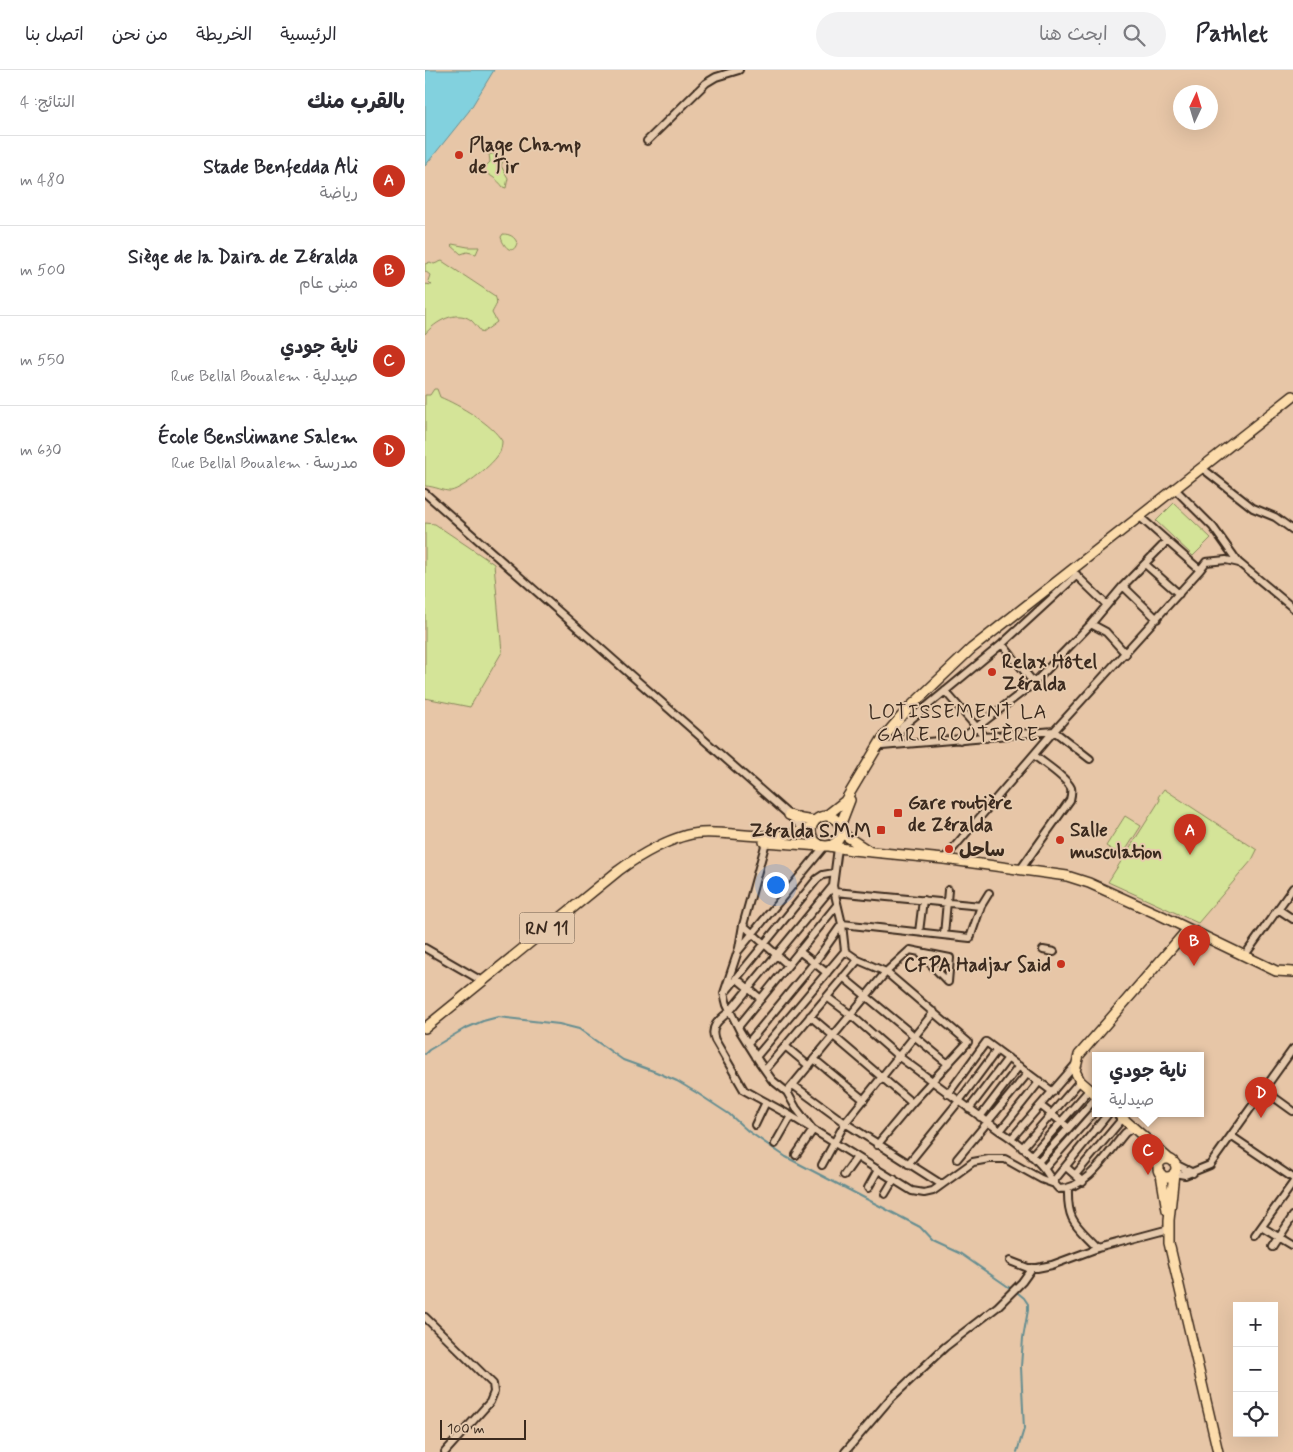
<!DOCTYPE html>
<html lang="ar">
<head>
<meta charset="utf-8">
<style>
	body { margin:0; font-family:Mynerve,"Playpen Sans Arabic",sans-serif; background:#f2f2f3; color:#2b2b33; direction:rtl }
	.controls { position:absolute; right:15px; bottom:15px; display:grid; overflow:hidden; border-radius:0px; box-shadow:0 5px 20px #0002 }
	.controls button { width:45px; height:45px; display:grid; place-items:center; padding:0; border:0; border-bottom:1px solid #e1e1e2; background:#fff; color:#2b2b33; font:25px sans-serif }
	.compass { position:absolute; left:748px; top:15px; width:45px; height:45px; border-radius:50%; background:#fff; box-shadow:0 5px 20px #0002; rotate:4deg }
	.scale { position:absolute; left:15px; bottom:12px; width:86px; box-sizing:border-box; padding-left:5px; border:2px solid #3b2a1e; border-top:0; font-size:14px; line-height:18px; white-space:nowrap; color:#3b2a1e; -webkit-text-stroke:4px #e6caad; paint-order:stroke }
	.you { position:absolute; left:350px; top:814px; width:18px; height:18px; margin:-12px; border:4px solid #fff; border-radius:50%; background:#1a73e8; box-shadow:0 0 0 8px #1a73e833 }
	.badge { display:grid; place-items:center; width:32px; height:32px; border-radius:50%; background:#c8321e; color:#fff; font-size:16px; font-weight:700 }
	.pin { position:absolute; translate:-50% -41px; filter:drop-shadow(0 1px 2px #0008) }
	.pin::after { content:''; position:absolute; top:26px; width:18px; height:15px; background:inherit; clip-path:polygon(0 0,100% 0,50% 100%) }
	.popup { position:absolute; left:667px; top:982px; width:112px; height:65px; box-sizing:border-box; display:grid; place-content:center; border-radius:0px; background:#fff; filter:drop-shadow(0 1px 4px #0005); font-size:16px; white-space:nowrap; color:#7c7c81 }
	.popup b { font-size:19px; color:#2b2b33 }
	.popup::after { content:''; position:absolute; left:50%; top:100%; margin-left:-10px; border:10px solid transparent; border-top-color:#fff }
	.list { margin:0; padding:0; list-style:none }
	h2 { display:flex; justify-content:space-between; align-items:center; height:65px; margin:0; padding:0 20px; font-size:21px }
	h2 small { font-size:16px; font-weight:400; color:#7c7c81 }
	.list li { display:grid; grid-template-columns:32px 1fr auto; gap:15px; align-items:center; box-sizing:border-box; height:90px; padding:0 20px; border-top:1px solid #e1e1e2 }
	.list b { display:block; font-size:19px; white-space:nowrap }
	.list p { margin:0; font-size:16px; white-space:nowrap; color:#7c7c81 }
	.list em { font-size:16px; font-style:normal; color:#7c7c81 }
	.icon { flex:none; width:28px; height:28px; fill:none; stroke:currentColor; stroke-width:2; stroke-linecap:round; stroke-linejoin:round }
	.map { position:relative; flex:none; width:868px; height:1382px; overflow:hidden; direction:ltr }
	header { display:flex; align-items:center; gap:30px; box-sizing:border-box; height:70px; padding:0 25px; background:#fff; border-bottom:1px solid #e1e1e2 }
	header strong { font-size:24px }
	nav { display:flex; gap:28px; margin-inline-start:auto; font-size:18px }
	.search { width:350px; height:45px; background:#f2f2f3; display:flex; align-items:center; gap:12px; box-sizing:border-box; padding:0 18px; border-radius:28px; color:#7c7c81; font-size:19px }
	main { display:flex }
	aside { flex:1; background:#fff }
	.map>svg:first-child { display:block }
	.green { fill:#d4e498; stroke:#88875b }
	.water { fill:#82d1de; stroke:#668e91 }
	.lines { fill:none; stroke-linecap:round; stroke-linejoin:round }
	.stream { stroke:#668e91; stroke-width:2 }
	.minor-casing { stroke:#3b2a1e; stroke-width:10 }
	.major-casing { stroke:#3b2a1e; stroke-width:12 }
	.minor { stroke:#e6caad; stroke-width:6 }
	.major { stroke:#fcdcac; stroke-width:9 }
	.poi-dot { fill:#c8321e; stroke:#e6caad; stroke-width:2 }
	.labels { text-anchor:middle; stroke-width:4; stroke-linejoin:round; paint-order:stroke }
	.shield { fill:#e6caad; stroke:#6e5a49; stroke-width:1 }
	.shield-label { font-size:18px; font-weight:bold; fill:#3b2a1e }
	.poi-label { font-size:19px; font-weight:bold; fill:#3b2a1e; stroke:#e6caad; text-anchor:start }
	.neighbourhood-label { font-size:20px; letter-spacing:1px; fill:#3b2a1e; stroke:#e6caad }
</style>
</head>
<body>
<header>
<strong>Pathlet</strong>
<div class="search"><svg class="icon" aria-label="search" viewBox="0 0 24 24"><circle cx="10" cy="10" r="6"/><path d="M15 15l6 6"/></svg>ابحث هنا</div>
<nav><a>الرئيسية</a><a>الخريطة</a><a>من نحن</a><a>اتصل بنا</a></nav>
</header>
<main>
<div class="map">
<svg width="868" height="1382" viewBox="0 0 868 1382">
	<rect width="100%" height="100%" fill="#e7c6a7"/>
	<filter id="ink" filterUnits="userSpaceOnUse"><feTurbulence type="fractalNoise" baseFrequency=".02" numOctaves="2"/><feDisplacementMap in="SourceGraphic" scale="10" xChannelSelector="R" yChannelSelector="G"/><feConvolveMatrix kernelMatrix="1 2 1 2 8 2 1 2 1" color-interpolation-filters="sRGB"/></filter>
	<g filter="url(#ink)">
		<path class="green" d="M75,77L78,78V90L76,96L83,108L81,118L78,117C73,110 64,103 55,102L54,100L60,97L65,92L64,84H69Z
			M78,164C85,164 90,167 92,173C88,187 78,176 76,167Z
			M27,174L43,177H54L51,184L42,182L36,184L26,175Z
			M17,191L70,226C74,234 70,236 67,243L72,252L57,263C54,259 50,254 46,250C31,239 10,252 0,264V214L7,215L3,211L5,205L0,201V194L5,192L9,194Z
			M9,319H12L15,327C34,335 67,354 77,371C77,375 76,379 75,382C69,394 39,418 26,421C21,422 9,416 0,416V325H5Z
			M749,433L786,468L768,486L731,451Z
			M0,453L10,454L69,494L77,582L45,637L0,628Z
			M739,719L832,780L827,790L773,853L683,812L735,730L733,727Z
			M700,746L716,756L697,786L681,776Z"/>
		<path class="water" d="M0,0H69L44,41L0,96Z"/>
		<g class="lines">
			<path class="stream" d="M0,984L4,980L39,959L58,951L73,947L134,954L154,959L198,990L231,1002L252,1011L272,1023L304,1044L323,1061L361,1087L495,1157L508,1171L536,1184L585,1218
				M592,1382L599,1359L596,1297L598,1268L603,1240V1234L599,1228L593,1223"/>
			<g class="minor-casing">
				<path id="minor" d="M222,71L281,13L291,7L314,0
					M777,398L828,438L850,447L868,460
					M750,419L788,457L813,492L868,538
					M0,423L364,745L386,767
					M720,494L754,524
					M775,500L781,492L801,490L814,493
					M651,505L682,535
					M698,516L732,549
					M666,554L681,562L701,584
					M577,574L609,613
					M520,621L561,668
					M535,670L609,613L666,554L698,516L742,471
					M470,674L472,666L478,656L577,574L652,505
					M457,676L629,661L665,689
					M341,772L318,855L314,878L299,923L302,935L315,961L335,993L347,1010L362,1022L461,902L485,880L525,888L523,912L494,882
					M413,778L408,816L417,854L420,881L433,890L461,902L543,972L487,1033L452,1075
					M519,789L629,661L775,500L715,447
					M595,800L645,730C646,726 647,722 646,718C641,707 618,693 609,685
					M408,816L305,941C295,949 284,956 290,970L319,1020L366,1046L487,1121L499,1123L508,1121L548,1092L564,1089H580L616,1109L627,1113L683,1044
					M410,822L556,836
					M853,839L868,849
					M318,855L363,895
					M494,862L498,830
					M519,865L523,820
					M0,878L57,911
					M314,880L399,777
					M618,880L629,882
					M374,881L402,903
					M820,885L868,818
					M418,907L523,994
					M311,908L336,929
					M302,920L392,809L398,805L409,803
					M402,927L426,945L473,986L575,1061C590,1070 609,1086 620,1100C625,1107 628,1113 634,1119C662,1119 683,1083 700,1063L708,1057
					M385,946L487,1033
					M313,957L412,835
					M323,973L390,892L417,854L545,868L556,836L564,823
					M360,976L384,996
					M331,987L420,881
					M389,989L439,1030
					M340,1000L433,890
					M368,1015L420,1053L516,1114
					M839,1020L868,1041
					M362,1022L371,1038L388,1060L371,1085
					M523,1024L561,972L628,1022
					M616,1036L644,1058
					M544,1039L583,988
					M555,1047L594,996
					M330,1055L341,1032
					M575,1061L615,1011
					M806,1066L868,1108
					M587,1068L651,994
					M350,1074L366,1046
					M597,1078L655,1011
					M606,1086L665,1019
					M532,1089L603,1003
					M613,1092L670,1029
					M483,1094L534,1031L572,980
					M750,1094L768,1103
					M397,1095L420,1053L509,942
					M641,1097L658,1112
					M619,1099L670,1041
					M749,1103L760,1105L785,1095L868,979
					M419,1105L432,1087
					M650,1105L698,1048
					M443,1118L453,1100
					M643,1119C642,1153 652,1155 673,1178
					M460,1124L469,1109
					M837,1157L867,1175
					M830,1166L868,1113
					M848,1177L868,1146
					M585,1191L603,1198H612L627,1195L673,1178L744,1159
					M0,1247L68,1314L69,1322L65,1332L20,1382
					M420,1382L465,1329L520,1277L572,1237L597,1212L607,1198"/>
			</g>
			<g class="major-casing">
				<path id="major" d="M364,745L376,749L389,751
					M386 761a15 15 0 1 1 30 0a15 15 0 1 1-30 0Z
					M401,746L420,731L457,669L483,639L546,579L868,326
					M415,756L425,730
					M416,760L421,766L444,781
					M339,772L396,776
					M404,776L427,780L519,789L642,806L664,813L737,846L851,901L868,902
					M0,958L193,801C213,786 250,764 276,763C313,761 350,774 385,758
					M670,1024L655,1011L650,1001L654,985L763,859
					M693,1044L744,1089
					M718,1067L734,1098
					M733 1098a9 9 0 1 1 18 0a9 9 0 1 1-18 0Z
					M749,1103L744,1150V1173L793,1382
					M736,1104L742,1140"/>
			</g>
			<use href="#minor" class="minor"/>
			<use href="#major" class="major"/>
		</g>
	</g>
	<g class="poi-dot">
		<circle cx="34" cy="85" r="5"/>
		<circle cx="567" cy="602" r="5"/>
		<rect x="468" y="738" width="10" height="10" rx="2.5"/>
		<rect x="451" y="755" width="10" height="10" rx="2.5"/>
		<circle cx="635" cy="770" r="5"/>
		<circle cx="524" cy="779" r="5"/>
		<circle cx="636" cy="894" r="5"/>
	</g>
	<g class="labels">
		<rect class="shield" x="94.5" y="842.5" width="55" height="31" rx="4"/>
		<g class="shield-label">
			<text x="122" y="864">RN 11</text>
		</g>
		<g class="poi-label">
			<text x="44" y="81">Plage Champ<tspan x="44" dy="22">de Tir</tspan></text>
			<text x="577" y="598">Relax Hôtel<tspan x="577" dy="22">Zéralda</tspan></text>
			<text x="483" y="739">Gare routière<tspan x="483" dy="22">de Zéralda</tspan></text>
			<text x="645" y="766">Salle<tspan x="645" dy="22">musculation</tspan></text>
			<text x="446" y="767" text-anchor="end">Zéralda S.M.M</text>
			<text x="534" y="786">ساحل</text>
			<text x="626" y="901" text-anchor="end">CFPA Hadjar Said</text>
		</g>
		<g class="neighbourhood-label">
			<text x="533" y="648">LOTISSEMENT LA<tspan x="533" dy="23">GARE ROUTIÈRE</tspan></text>
		</g>
	</g>
</svg>
<div class="controls">
<button>+</button>
<button>−</button>
<button><svg class="icon" aria-label="locate" viewBox="0 0 24 24"><circle cx="12" cy="12" r="6"/><path d="M12 2v4M12 18v4M2 12h4M18 12h4"/></svg></button>
</div>
<svg class="compass" viewBox="-18 -18 36 36"><path d="M0-13l5 13h-10z" fill="#e53935"/><path d="M0 13l5-13h-10z" fill="#7c7c81"/></svg>
<div class="scale">100 m</div>
<div class="you"></div>
<div class="pin badge" style="left:765px;top:785px">A</div>
<div class="pin badge" style="left:769px;top:896px">B</div>
<div class="pin badge" style="left:723px;top:1105px">C</div>
<div class="popup"><b>ناية جودي</b>صيدلية</div>
<div class="pin badge" style="left:836px;top:1048px">D</div>
</div>
<aside>
<h2>بالقرب منك<small>النتائج: 4</small></h2>
<ul class="list">
<li><span class="badge">A</span><div><b>Stade Benfedda Ali</b><p>رياضة</p></div><em>480 m</em></li>
<li><span class="badge">B</span><div><b>Siège de la Daira de Zéralda</b><p>مبنى عام</p></div><em>500 m</em></li>
<li><span class="badge">C</span><div><b>ناية جودي</b><p>صيدلية · Rue Bellal Boualem</p></div><em>550 m</em></li>
<li><span class="badge">D</span><div><b>École Benslimane Salem</b><p>مدرسة · Rue Bellal Boualem</p></div><em>630 m</em></li>
</ul>
</aside>
</main>
</body>
</html>
